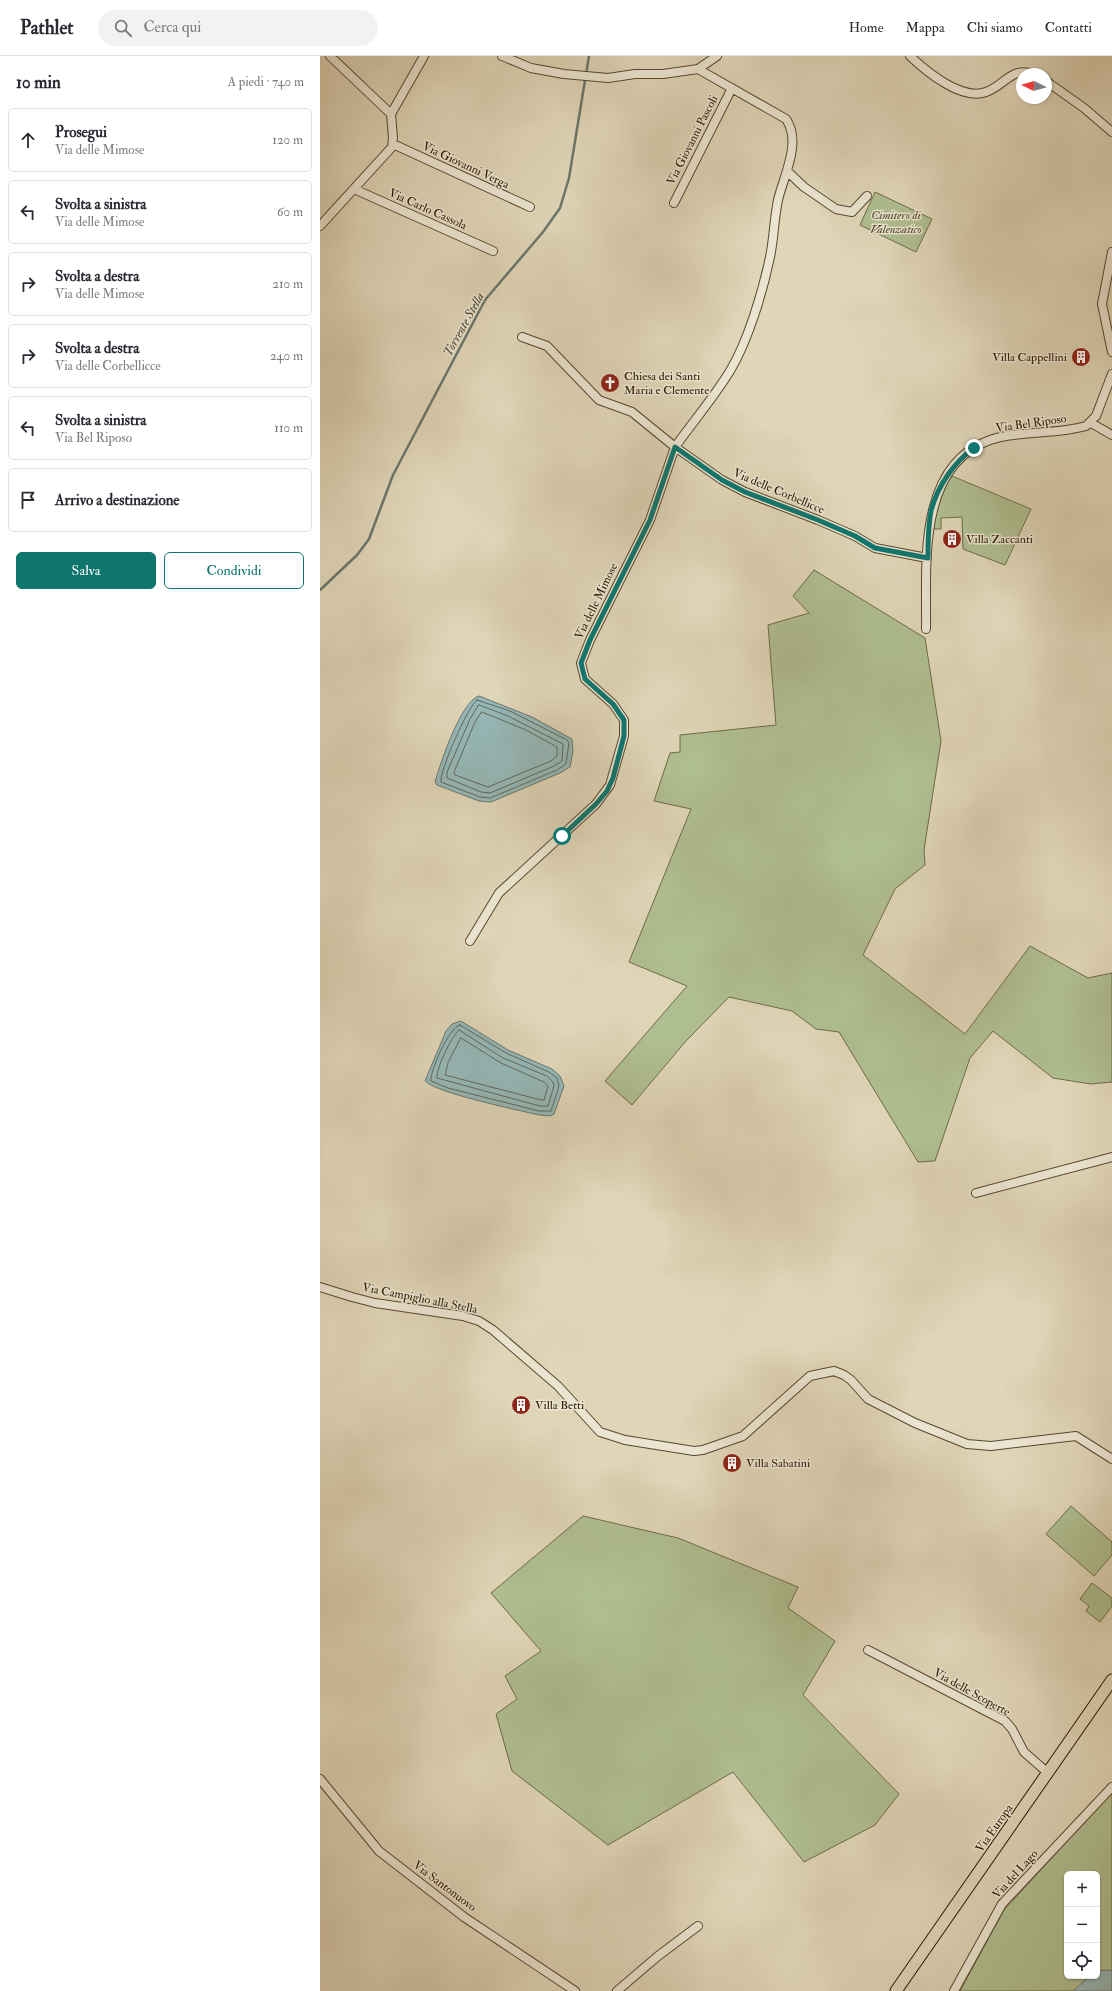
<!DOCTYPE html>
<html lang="it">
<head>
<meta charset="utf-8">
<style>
	body { margin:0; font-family:"IM FELL Double Pica",serif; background:#f2f2f3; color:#2b2b33 }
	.controls { position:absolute; right:12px; bottom:12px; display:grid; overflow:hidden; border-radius:6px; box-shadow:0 1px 3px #0004 }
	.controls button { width:36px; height:36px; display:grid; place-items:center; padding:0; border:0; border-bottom:1px solid #e1e1e2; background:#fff; color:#2b2b33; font:20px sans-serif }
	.compass { position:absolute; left:696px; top:12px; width:36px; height:36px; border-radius:50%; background:#fff; box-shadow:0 1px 3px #0004; rotate:275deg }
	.stop { position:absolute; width:12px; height:12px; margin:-9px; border:3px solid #0f766e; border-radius:50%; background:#fff }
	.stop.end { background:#0f766e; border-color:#fff; box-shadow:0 1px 4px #0008 }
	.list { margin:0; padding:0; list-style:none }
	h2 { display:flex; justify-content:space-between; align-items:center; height:52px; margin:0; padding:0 16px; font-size:17px }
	h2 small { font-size:13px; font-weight:400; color:#7c7c81 }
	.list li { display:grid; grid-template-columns:26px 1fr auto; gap:12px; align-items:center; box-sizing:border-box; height:64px; margin:0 8px 8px; padding:0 8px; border:1px solid #e1e1e2; border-radius:6px }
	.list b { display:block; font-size:15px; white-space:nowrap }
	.list p { margin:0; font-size:13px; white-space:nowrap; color:#7c7c81 }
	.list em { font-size:13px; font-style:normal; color:#7c7c81 }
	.actions { display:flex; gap:8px; padding:12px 16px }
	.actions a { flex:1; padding:9px 0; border:1px solid #0f766e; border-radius:6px; text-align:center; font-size:14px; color:#0f766e }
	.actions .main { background:#0f766e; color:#fff }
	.icon { flex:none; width:22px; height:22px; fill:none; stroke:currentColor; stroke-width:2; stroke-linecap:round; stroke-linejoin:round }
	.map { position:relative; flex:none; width:792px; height:1935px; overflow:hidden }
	header { display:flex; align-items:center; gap:24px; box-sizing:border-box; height:56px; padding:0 20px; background:#fff; border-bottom:1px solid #e1e1e2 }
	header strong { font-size:19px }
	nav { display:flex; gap:22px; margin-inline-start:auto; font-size:14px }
	.search { width:280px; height:36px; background:#f2f2f3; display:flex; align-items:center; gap:10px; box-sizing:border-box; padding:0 14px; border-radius:22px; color:#7c7c81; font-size:15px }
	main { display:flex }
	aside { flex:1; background:#fff }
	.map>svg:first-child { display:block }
	.green { fill:#afbe90; stroke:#6e6a48; fill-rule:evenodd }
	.water { fill:#95b7b6; stroke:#6b776d }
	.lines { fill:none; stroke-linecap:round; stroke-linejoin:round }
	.shore { stroke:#61675b; stroke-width:1 }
	.stream { stroke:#6b776d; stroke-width:2.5 }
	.minor-casing { stroke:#5a462e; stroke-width:10 }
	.major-casing { stroke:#2d1700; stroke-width:13 }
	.minor { stroke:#eae4d0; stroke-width:8 }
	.major { stroke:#dfd5b7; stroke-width:11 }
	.route { stroke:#0f766e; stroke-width:5 }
	.labels { text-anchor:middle; stroke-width:3; stroke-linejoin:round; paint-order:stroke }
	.street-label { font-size:12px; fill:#2d1700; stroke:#eae4d0 }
	.park-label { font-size:12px; font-style:italic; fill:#54492b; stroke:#eae4d0 }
	.poi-label { font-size:12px; fill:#2d1700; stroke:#eae4d0; text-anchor:start }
	.water-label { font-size:13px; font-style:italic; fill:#4c4737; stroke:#eae4d0 }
</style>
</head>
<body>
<header>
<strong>Pathlet</strong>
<div class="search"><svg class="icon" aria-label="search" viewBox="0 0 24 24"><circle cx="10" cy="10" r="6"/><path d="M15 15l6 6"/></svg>Cerca qui</div>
<nav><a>Home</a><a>Mappa</a><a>Chi siamo</a><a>Contatti</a></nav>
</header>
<main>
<aside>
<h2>10 min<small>A piedi · 740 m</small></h2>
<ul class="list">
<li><svg class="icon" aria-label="ahead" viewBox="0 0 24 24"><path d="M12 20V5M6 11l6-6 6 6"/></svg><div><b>Prosegui</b><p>Via delle Mimose</p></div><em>120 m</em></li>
<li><svg class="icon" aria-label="left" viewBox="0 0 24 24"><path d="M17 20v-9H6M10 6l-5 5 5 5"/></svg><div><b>Svolta a sinistra</b><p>Via delle Mimose</p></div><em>60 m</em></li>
<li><svg class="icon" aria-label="right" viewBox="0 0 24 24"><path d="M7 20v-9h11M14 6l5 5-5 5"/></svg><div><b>Svolta a destra</b><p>Via delle Mimose</p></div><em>210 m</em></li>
<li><svg class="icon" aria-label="right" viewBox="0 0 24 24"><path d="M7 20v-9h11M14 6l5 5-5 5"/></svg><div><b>Svolta a destra</b><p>Via delle Corbellicce</p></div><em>240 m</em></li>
<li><svg class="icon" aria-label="left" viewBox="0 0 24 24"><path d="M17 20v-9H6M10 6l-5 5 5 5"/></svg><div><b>Svolta a sinistra</b><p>Via Bel Riposo</p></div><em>110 m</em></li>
<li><svg class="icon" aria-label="arrive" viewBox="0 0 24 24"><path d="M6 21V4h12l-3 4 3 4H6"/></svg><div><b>Arrivo a destinazione</b></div></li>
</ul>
<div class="actions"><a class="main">Salva</a><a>Condividi</a></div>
</aside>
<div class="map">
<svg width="792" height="1935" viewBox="0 0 792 1935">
	<rect width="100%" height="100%" fill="#dfd5b7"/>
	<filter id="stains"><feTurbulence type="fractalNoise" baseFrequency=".005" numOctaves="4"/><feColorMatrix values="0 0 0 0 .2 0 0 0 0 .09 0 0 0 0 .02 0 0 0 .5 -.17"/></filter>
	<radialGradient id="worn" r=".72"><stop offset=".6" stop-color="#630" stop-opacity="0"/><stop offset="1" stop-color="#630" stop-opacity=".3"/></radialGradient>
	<path class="green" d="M555,136L612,163L596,196L540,169Z
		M632,420L711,453L685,509L643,493L642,461L621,462V473H613L616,446Z
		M494,514L605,582L621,685L604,794L605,809L575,833L543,899L645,978L710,890L768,922L792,917V1026L771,1028L733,1022L673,975L650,1002L615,1105L598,1106L519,976L496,973L472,955L409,941L366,985L312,1049L285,1025L367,930L309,906L371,753L334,745L350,697L360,696V679L456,669L448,569L489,557L473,540Z
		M751,1450L792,1486V1499L774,1520L726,1478Z
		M263,1460L358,1482L478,1531L468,1552L515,1585L483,1639L579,1738L555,1769L484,1806L413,1716L288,1789L192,1715L176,1658L197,1643L185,1620L221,1595L171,1537Z
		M772,1527L792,1542V1550L780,1566L766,1555L769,1550L760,1543Z
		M792,1736V1935H640L684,1854ZM747,1818H777V1920H747Z"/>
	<path class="water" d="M159,640L212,661L252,683L253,695L250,711L240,717L171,746L159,745L117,729L115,726C120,708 141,645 159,640Z
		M141,965L188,994L232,1013L240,1020L244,1030L234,1058L230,1060L219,1059C198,1054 116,1037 105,1025L126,975L132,968Z
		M789,1914L792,1915V1935H753L770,1920H777V1915Z"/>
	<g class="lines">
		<path class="shore" d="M157,644L190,655L247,684L249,687L246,708L237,714L170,742L160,741L121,726C119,716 148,650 157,644Z
			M159,649L188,660L243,688L242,705L234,710L170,737L161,736L127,722V716L150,663Z
			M162,656L206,674L237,691V700L231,705L168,731L135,719L134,716L155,666Z
			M140,969L186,997L229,1016L237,1022L239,1030L231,1055H219L128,1032L111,1025C110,1015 129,971 140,969Z
			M139,974L183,1002L227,1020L233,1026L234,1030L228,1050H220L117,1022C116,1013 131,981 139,974Z
			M141,982L181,1007L224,1026L228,1030L224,1044H221L125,1019L128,1007Z"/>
		<path class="stream" d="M0,534L37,499L49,483L73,419L165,244L223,176L240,152L249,122L269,0"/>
		<g class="minor-casing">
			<path id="minor" d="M10,0L71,58
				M182,0L211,12L244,18L288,22L315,18H343L378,13L397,0
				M590,0C607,16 642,45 666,36C684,30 692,10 713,18
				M378,13L466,63C482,86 464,119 458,144C454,163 454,182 450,201C443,235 428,285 410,315C394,341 373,366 355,391L402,424L425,436L498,464L535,480L555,492L607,502
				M726,25L764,52L792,76
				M73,88L210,151
				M467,115L484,131L516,153L532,156L547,140
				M34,133L173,195
				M354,147L412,32
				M0,170L72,91L73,82L71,58L104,0
				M792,196L782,248L792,296
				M771,367L792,379
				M606,573C607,511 596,410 670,384C700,374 735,379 766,370L776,360L792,318
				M150,885L179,837L276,748L290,729L304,680V664L293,648L265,623L261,607L270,584L330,464L355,391L312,356L279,344L227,290L202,281
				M656,1137L792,1101
				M0,1231L32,1241L55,1247L143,1260L159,1265L173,1274L238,1330L280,1376L305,1384L374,1395L383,1394L423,1380L490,1320L514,1315L524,1319L531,1324L548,1343L595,1367L647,1388L671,1390L756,1380L792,1403
				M548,1594L685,1665L692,1673L704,1696L728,1717
				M0,1723L59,1795L144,1861L255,1935
				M297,1935L338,1900L378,1870
				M634,1935L682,1848L792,1731"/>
		</g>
		<g class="major-casing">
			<path id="major" d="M576,1935L792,1624"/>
		</g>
		<use href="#minor" class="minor"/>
		<use href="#major" class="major"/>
	</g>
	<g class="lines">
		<path class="route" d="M242,780L276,748L287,735L293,722L304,680V664L293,648L265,623L261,607L270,584L330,464L355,391L402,424L425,436L498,464L535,480L555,492L608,502C608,487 608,471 611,455C617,431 634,406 654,392"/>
	</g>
	<defs>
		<g id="building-disc" transform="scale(1)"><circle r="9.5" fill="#8f2418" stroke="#eae4d0"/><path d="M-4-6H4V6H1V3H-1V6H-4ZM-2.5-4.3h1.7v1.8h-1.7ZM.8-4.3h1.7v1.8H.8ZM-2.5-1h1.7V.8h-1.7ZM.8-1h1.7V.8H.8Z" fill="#fff"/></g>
		<g id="church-disc" transform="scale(1)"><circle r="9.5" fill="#8f2418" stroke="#eae4d0"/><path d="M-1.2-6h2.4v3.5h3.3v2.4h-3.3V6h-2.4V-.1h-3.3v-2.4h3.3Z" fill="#fff"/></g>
	</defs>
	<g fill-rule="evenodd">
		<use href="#building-disc" x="761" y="301"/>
		<use href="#church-disc" x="290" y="327"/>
		<use href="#building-disc" x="632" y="483"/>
		<use href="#building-disc" x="201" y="1349"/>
		<use href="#building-disc" x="412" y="1407"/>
	</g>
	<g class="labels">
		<g class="street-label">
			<text transform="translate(372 84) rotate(-63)" y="4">Via Giovanni Pascoli</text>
			<text transform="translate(146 109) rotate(25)" y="4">Via Giovanni Verga</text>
			<text transform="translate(108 153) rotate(24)" y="4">Via Carlo Cassola</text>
			<text transform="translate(711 367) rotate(-8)" y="4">Via Bel Riposo</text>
			<text transform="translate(459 435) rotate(23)" y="4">Via delle Corbellicce</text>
			<text transform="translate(276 545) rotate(-64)" y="4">Via delle Mimose</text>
			<text transform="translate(100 1242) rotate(11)" y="4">Via Campiglio alla Stella</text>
			<text transform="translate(652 1636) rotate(29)" y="4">Via delle Scoperte</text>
			<text transform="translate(674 1772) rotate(-55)" y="4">Via Europa</text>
			<text transform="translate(695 1818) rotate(-48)" y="4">Via del Lago</text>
			<text transform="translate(125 1830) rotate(37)" y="4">Via Santonuovo</text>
		</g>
		<g class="park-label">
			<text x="576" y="163">Cimitero di<tspan x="576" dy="14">Valenzatico</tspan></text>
		</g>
		<g class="poi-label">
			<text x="747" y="305" text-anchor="end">Villa Cappellini</text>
			<text x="304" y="324">Chiesa dei Santi<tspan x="304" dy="14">Maria e Clemente</tspan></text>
			<text x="646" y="487">Villa Zaccanti</text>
			<text x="215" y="1353">Villa Betti</text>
			<text x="426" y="1411">Villa Sabatini</text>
		</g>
		<g class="water-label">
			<text transform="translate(143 268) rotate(-61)" y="5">Torrente Stella</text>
		</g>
	</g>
	<rect width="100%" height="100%" filter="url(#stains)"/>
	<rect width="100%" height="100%" fill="url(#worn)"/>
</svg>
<div class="controls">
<button>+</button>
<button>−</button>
<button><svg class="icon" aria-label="locate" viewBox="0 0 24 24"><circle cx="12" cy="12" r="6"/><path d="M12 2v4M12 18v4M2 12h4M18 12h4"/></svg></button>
</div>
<svg class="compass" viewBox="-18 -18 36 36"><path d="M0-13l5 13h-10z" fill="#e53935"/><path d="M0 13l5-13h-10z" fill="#7c7c81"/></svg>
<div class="stop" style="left:242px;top:780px"></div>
<div class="stop end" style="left:654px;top:392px"></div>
</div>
</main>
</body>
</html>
